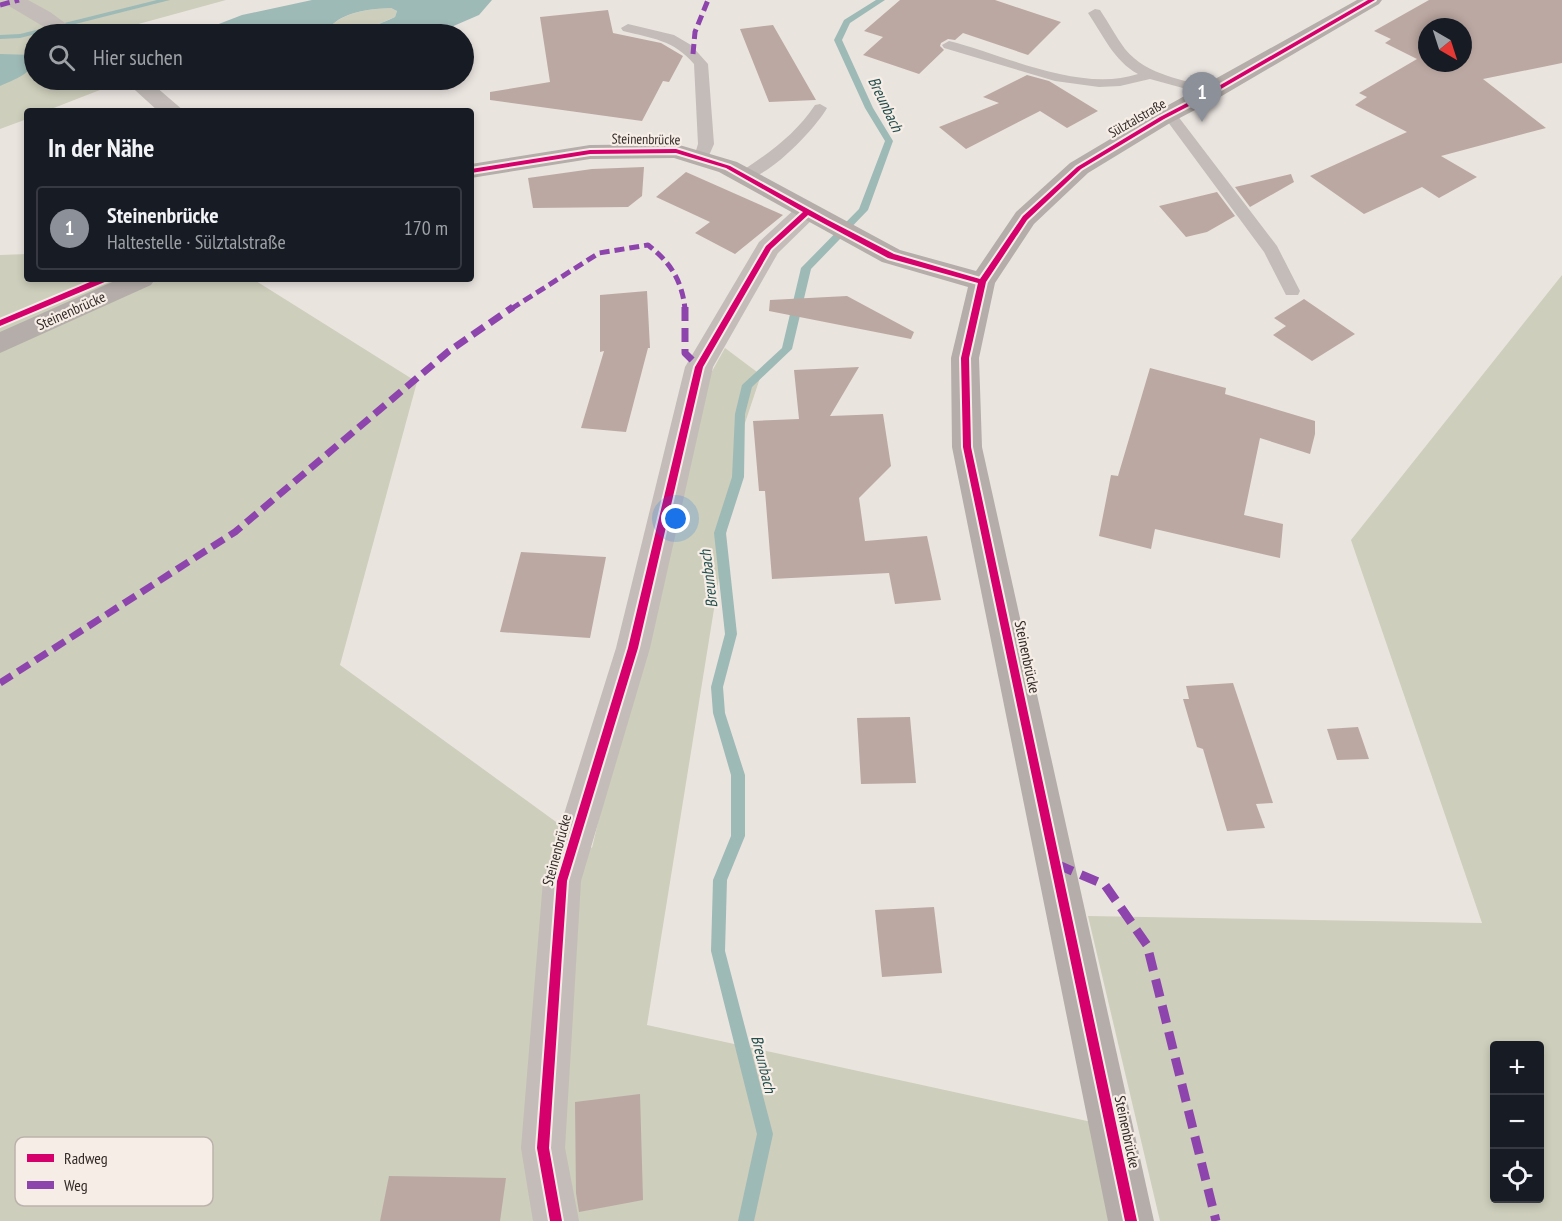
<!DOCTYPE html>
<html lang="de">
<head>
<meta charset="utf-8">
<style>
	body { margin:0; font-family:"PT Sans Narrow",sans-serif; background:#242831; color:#f1f3f6 }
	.controls { position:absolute; right:18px; bottom:18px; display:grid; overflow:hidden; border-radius:6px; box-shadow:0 3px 9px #0003 }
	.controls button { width:54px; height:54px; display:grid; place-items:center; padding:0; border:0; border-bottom:2px solid #363941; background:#171b24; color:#f1f3f6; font:30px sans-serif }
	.compass { position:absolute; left:1418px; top:18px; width:54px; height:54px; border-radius:50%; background:#171b24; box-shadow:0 3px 9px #0003; rotate:141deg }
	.you { position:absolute; left:676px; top:519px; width:21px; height:21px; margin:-15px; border:4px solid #fff; border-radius:50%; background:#1a73e8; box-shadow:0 0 0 9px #1a73e833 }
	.badge { display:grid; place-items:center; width:39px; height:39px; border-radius:50%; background:#8c9099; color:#fff; font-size:20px; font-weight:700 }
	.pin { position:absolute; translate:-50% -50px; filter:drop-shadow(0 2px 3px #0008) }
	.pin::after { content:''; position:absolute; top:32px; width:21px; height:18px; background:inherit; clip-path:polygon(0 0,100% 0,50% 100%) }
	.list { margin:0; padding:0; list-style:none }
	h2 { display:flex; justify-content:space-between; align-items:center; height:78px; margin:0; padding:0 24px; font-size:26px }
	h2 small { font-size:20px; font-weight:400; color:#9ea1a6 }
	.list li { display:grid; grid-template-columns:39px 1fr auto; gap:18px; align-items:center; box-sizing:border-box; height:84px; margin:0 12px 12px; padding:0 12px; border:2px solid #363941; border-radius:6px }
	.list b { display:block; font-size:22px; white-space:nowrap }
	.list p { margin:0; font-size:20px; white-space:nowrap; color:#9ea1a6 }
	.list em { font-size:20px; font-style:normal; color:#9ea1a6 }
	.icon { flex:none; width:33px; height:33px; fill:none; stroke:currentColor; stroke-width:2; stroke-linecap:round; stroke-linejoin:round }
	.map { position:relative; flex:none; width:1562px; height:1221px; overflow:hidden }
	.search { position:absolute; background:#171b24; box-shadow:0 3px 9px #0003; left:24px; top:24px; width:450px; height:66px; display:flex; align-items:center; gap:15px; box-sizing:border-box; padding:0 21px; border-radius:33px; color:#9ea1a6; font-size:22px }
	.panel { position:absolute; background:#171b24; box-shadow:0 3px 9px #0003; left:24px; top:108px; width:450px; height:174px; border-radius:6px }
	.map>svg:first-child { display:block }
	.green { fill:#cdcebb; fill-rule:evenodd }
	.water { fill:#9ebab6; fill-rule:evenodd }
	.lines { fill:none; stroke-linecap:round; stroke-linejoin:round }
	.stream { fill:#9ebab6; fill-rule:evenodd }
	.building { fill:#bca8a2; fill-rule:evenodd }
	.lane { fill:#c3bcb8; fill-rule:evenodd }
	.street { fill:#c3bcb8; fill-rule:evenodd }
	.secondary { fill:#b4ada9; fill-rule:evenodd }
	.quiet-far2 { stroke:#8e44ad; stroke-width:5; stroke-dasharray:10 5; stroke-linecap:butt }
	.quiet-far1 { stroke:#8e44ad; stroke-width:7; stroke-dasharray:14 7; stroke-linecap:butt }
	.quiet { stroke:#8e44ad; stroke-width:9; stroke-dasharray:18 9; stroke-linecap:butt }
	.cycleway-casing { stroke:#f7ede7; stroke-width:4 }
	.cycleway { fill:#d6006c; fill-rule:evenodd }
	.labels { text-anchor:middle; stroke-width:4.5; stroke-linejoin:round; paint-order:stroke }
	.far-street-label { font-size:14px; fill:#332a27; stroke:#f7ede7 }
	.street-label { font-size:15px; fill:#332a27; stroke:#f7ede7 }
	.water-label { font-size:16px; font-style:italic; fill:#224f4d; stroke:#f7ede7 }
	.key { fill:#f7ede7; stroke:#bcb2ad; stroke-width:1.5 }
	.key-label { font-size:16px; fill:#332a27 }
</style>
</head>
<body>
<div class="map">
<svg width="1562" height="1221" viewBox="0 0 1562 1221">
	<rect width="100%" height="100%" fill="#eae4df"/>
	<path class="green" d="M0,0H226L102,34H34V80L123,81L46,111H27V119L0,129Z
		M391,8L397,11L395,17C375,26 355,34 334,31L333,24C349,11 371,9 391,8Z
		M27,254V279H253L417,382L340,665L592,848L701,391L725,348L761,375L743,429L647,1025L1110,1126L1129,1221H0V255Z
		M1562,275V1221H1160L1088,916L1482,923L1351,540ZM1494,1046H1540V1198H1494Z"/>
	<path class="water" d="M312,0H492L479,15L435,34H193L242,15ZM391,8L397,11L395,17C376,26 355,34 334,30L333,24C348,11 371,9 391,8Z
		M0,54L34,55C35,74 15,79 0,86Z"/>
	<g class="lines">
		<path class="stream" d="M157,0H170L20,38L0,39V35L20,34Z
			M876,0H885L850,23L842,40L873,108L893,141L868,210L811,269L792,349L752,387L745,414L744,477L726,533L737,634L723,687L725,713L745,775V836L727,880L725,951L773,1134L754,1221H738L757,1134L711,951L713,880L731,836V775L713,713L711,687L725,634L714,533L732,477L735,414L742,385L782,348L801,268L859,209L885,141L865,108L834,40L844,20Z"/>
	</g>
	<path class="building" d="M900,0H995L1061,22L1028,55L963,33L955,40L948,39L941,43L940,46L944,50L919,74L863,55L883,37L864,31Z
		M1429,0H1562V63L1483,79L1546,128L1441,156L1477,177L1439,198L1422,187L1364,214L1310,176L1407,132L1355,105L1367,97L1359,93L1417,59L1385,43L1391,39L1374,31ZM1427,27H1463V63H1427Z
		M608,10L613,33L661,43L683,56L669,82L663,81L642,121L490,100V92L550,82L540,17Z
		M773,25L816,100L769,102L740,29Z
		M1027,75L1049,81L1098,111L1067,128L1040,111L966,149L939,127L999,103L983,97Z
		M644,167L642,196L628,207L533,208L528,178L592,169Z
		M686,172L783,215L735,254L695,233L710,222L656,197Z
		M1291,174L1294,182L1250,207L1235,187Z
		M1217,192L1235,216L1207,232L1186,237L1159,206Z
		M647,291L650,348H648L626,432L581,428L604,351L600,352V295Z
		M847,296L914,332L911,339L769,311L770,300Z
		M1304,299L1355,334L1312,361L1273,335L1286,326L1274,318Z
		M859,367L830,416L883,414L891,466L859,498L865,541L927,536L941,600L895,604L889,573L772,579L765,491H759L753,421L799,419L794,370Z
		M1150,368L1226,388L1225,394L1315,421V434L1310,454L1260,438L1244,515L1283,524L1280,558L1155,529L1151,549L1099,536L1111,475L1118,476Z
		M521,552L606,557L590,638L500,632Z
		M1233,683L1273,803L1256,804L1265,828L1227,831L1203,749L1197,747L1183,699H1189L1186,686Z
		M910,717L916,783L861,784L857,718Z
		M1358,727L1369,759L1337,760L1327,729Z
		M934,907L942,973L882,977L875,910Z
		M640,1094L643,1200L579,1212L576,1193L575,1102Z
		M389,1176L506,1178L500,1221H380Z"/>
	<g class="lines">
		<path class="lane" d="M1095,9L1100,10C1109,23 1116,37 1125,49C1147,76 1185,80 1217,89L1219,92L1212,96L1150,79L1120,86L1099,87L1055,81L944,48L942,45L949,41C1005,55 1080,93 1138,74C1114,61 1103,35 1088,13Z
			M628,24L674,35L691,45L708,64L714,144L707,160H697L694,157L698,144L694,64C674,40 651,38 623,31L621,28Z
			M820,104L827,108C816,128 763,185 739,179L736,176L739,173C769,153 795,135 815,105Z
			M1169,110L1174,111L1277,246L1300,291L1298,295H1286L1264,252L1162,114Z"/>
		<path class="street" d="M7,0H28L50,12L80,34H56L9,6L6,2Z
			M124,80H148L184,111H158Z
			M807,204L816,206L820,212L778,253L713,367L650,648L581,881L565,1148L579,1221H533L521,1148L543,881L616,648L685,367L759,242L798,206Z"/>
		<path class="secondary" d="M1357,0H1382L1379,4L1220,97L1170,123L1088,173L1034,224L995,283L979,358L982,447L1154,1221H1108L952,447L951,358L968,287L882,262L719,172L674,158L590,159L471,178V164L590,145L676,144L737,162L900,250L976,271L1016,212L1070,163L1154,113Z
			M119,279H155L151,285L0,353V332Z"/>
		<path class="quiet-far2" d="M0,5L19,0
			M693,54L695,32L708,0
			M511,309L599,253L648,245C670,262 682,280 685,309"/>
		<path class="quiet-far1" d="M685,307V353L699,367
			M0,683L235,532L449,351L513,307"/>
		<path class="quiet" d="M1056,864L1105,885L1147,945L1216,1221"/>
		<g class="cycleway-casing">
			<path id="cycleway" d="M1368,0H1375L1214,93L1164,119L1081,169L1027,220L986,282L969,358L971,447L1137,1221H1125L963,447L961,358L978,283L888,258L808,215L771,249L703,367L638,648L567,881L549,1148L562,1221H550L537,1148L557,881L628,648L695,367L766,246L803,212L726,168L676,153L590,154L471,173V169L590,150L676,149L730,166L828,220L894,254L980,279L1023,216L1077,167L1160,117L1210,91Z
				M97,279H108L107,281L0,326V320Z"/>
		</g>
		<use href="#cycleway" class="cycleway"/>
	</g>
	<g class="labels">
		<g class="far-street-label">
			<text transform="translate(1137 118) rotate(-30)" y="5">Sülztalstraße</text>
			<text transform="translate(646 139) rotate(1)" y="5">Steinenbrücke</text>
		</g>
		<g class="street-label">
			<text transform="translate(71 311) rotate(-24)" y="5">Steinenbrücke</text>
			<text transform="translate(1027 657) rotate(78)" y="5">Steinenbrücke</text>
			<text transform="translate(557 850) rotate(-75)" y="5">Steinenbrücke</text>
			<text transform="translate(1127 1132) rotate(78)" y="5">Steinenbrücke</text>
		</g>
		<g class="water-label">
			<text transform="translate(886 104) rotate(64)" y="6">Breunbach</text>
			<text transform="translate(708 579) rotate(-97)" y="6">Breunbach</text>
			<text transform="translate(764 1064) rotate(76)" y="6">Breunbach</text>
		</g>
	</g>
	<rect x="15" y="1137" width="198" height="69" rx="9" class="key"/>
	<rect x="27" y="1154" width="27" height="8" fill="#d6006c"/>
	<rect x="27" y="1181" width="27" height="8" fill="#8e44ad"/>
	<g class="key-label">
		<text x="64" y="1164">Radweg</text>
		<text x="64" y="1191">Weg</text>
	</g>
</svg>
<div class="controls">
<button>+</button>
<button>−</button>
<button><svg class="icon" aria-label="locate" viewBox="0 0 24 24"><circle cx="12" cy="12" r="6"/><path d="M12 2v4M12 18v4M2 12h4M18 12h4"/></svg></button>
</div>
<svg class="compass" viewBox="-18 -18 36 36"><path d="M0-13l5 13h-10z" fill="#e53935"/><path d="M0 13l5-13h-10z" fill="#9ea1a6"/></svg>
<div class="you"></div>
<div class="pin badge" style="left:1202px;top:122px">1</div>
<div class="search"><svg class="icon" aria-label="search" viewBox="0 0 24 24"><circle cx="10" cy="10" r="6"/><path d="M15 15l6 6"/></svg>Hier suchen</div>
<section class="panel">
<h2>In der Nähe<small></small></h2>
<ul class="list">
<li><span class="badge">1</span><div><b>Steinenbrücke</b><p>Haltestelle · Sülztalstraße</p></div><em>170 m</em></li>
</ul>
</section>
</div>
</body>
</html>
